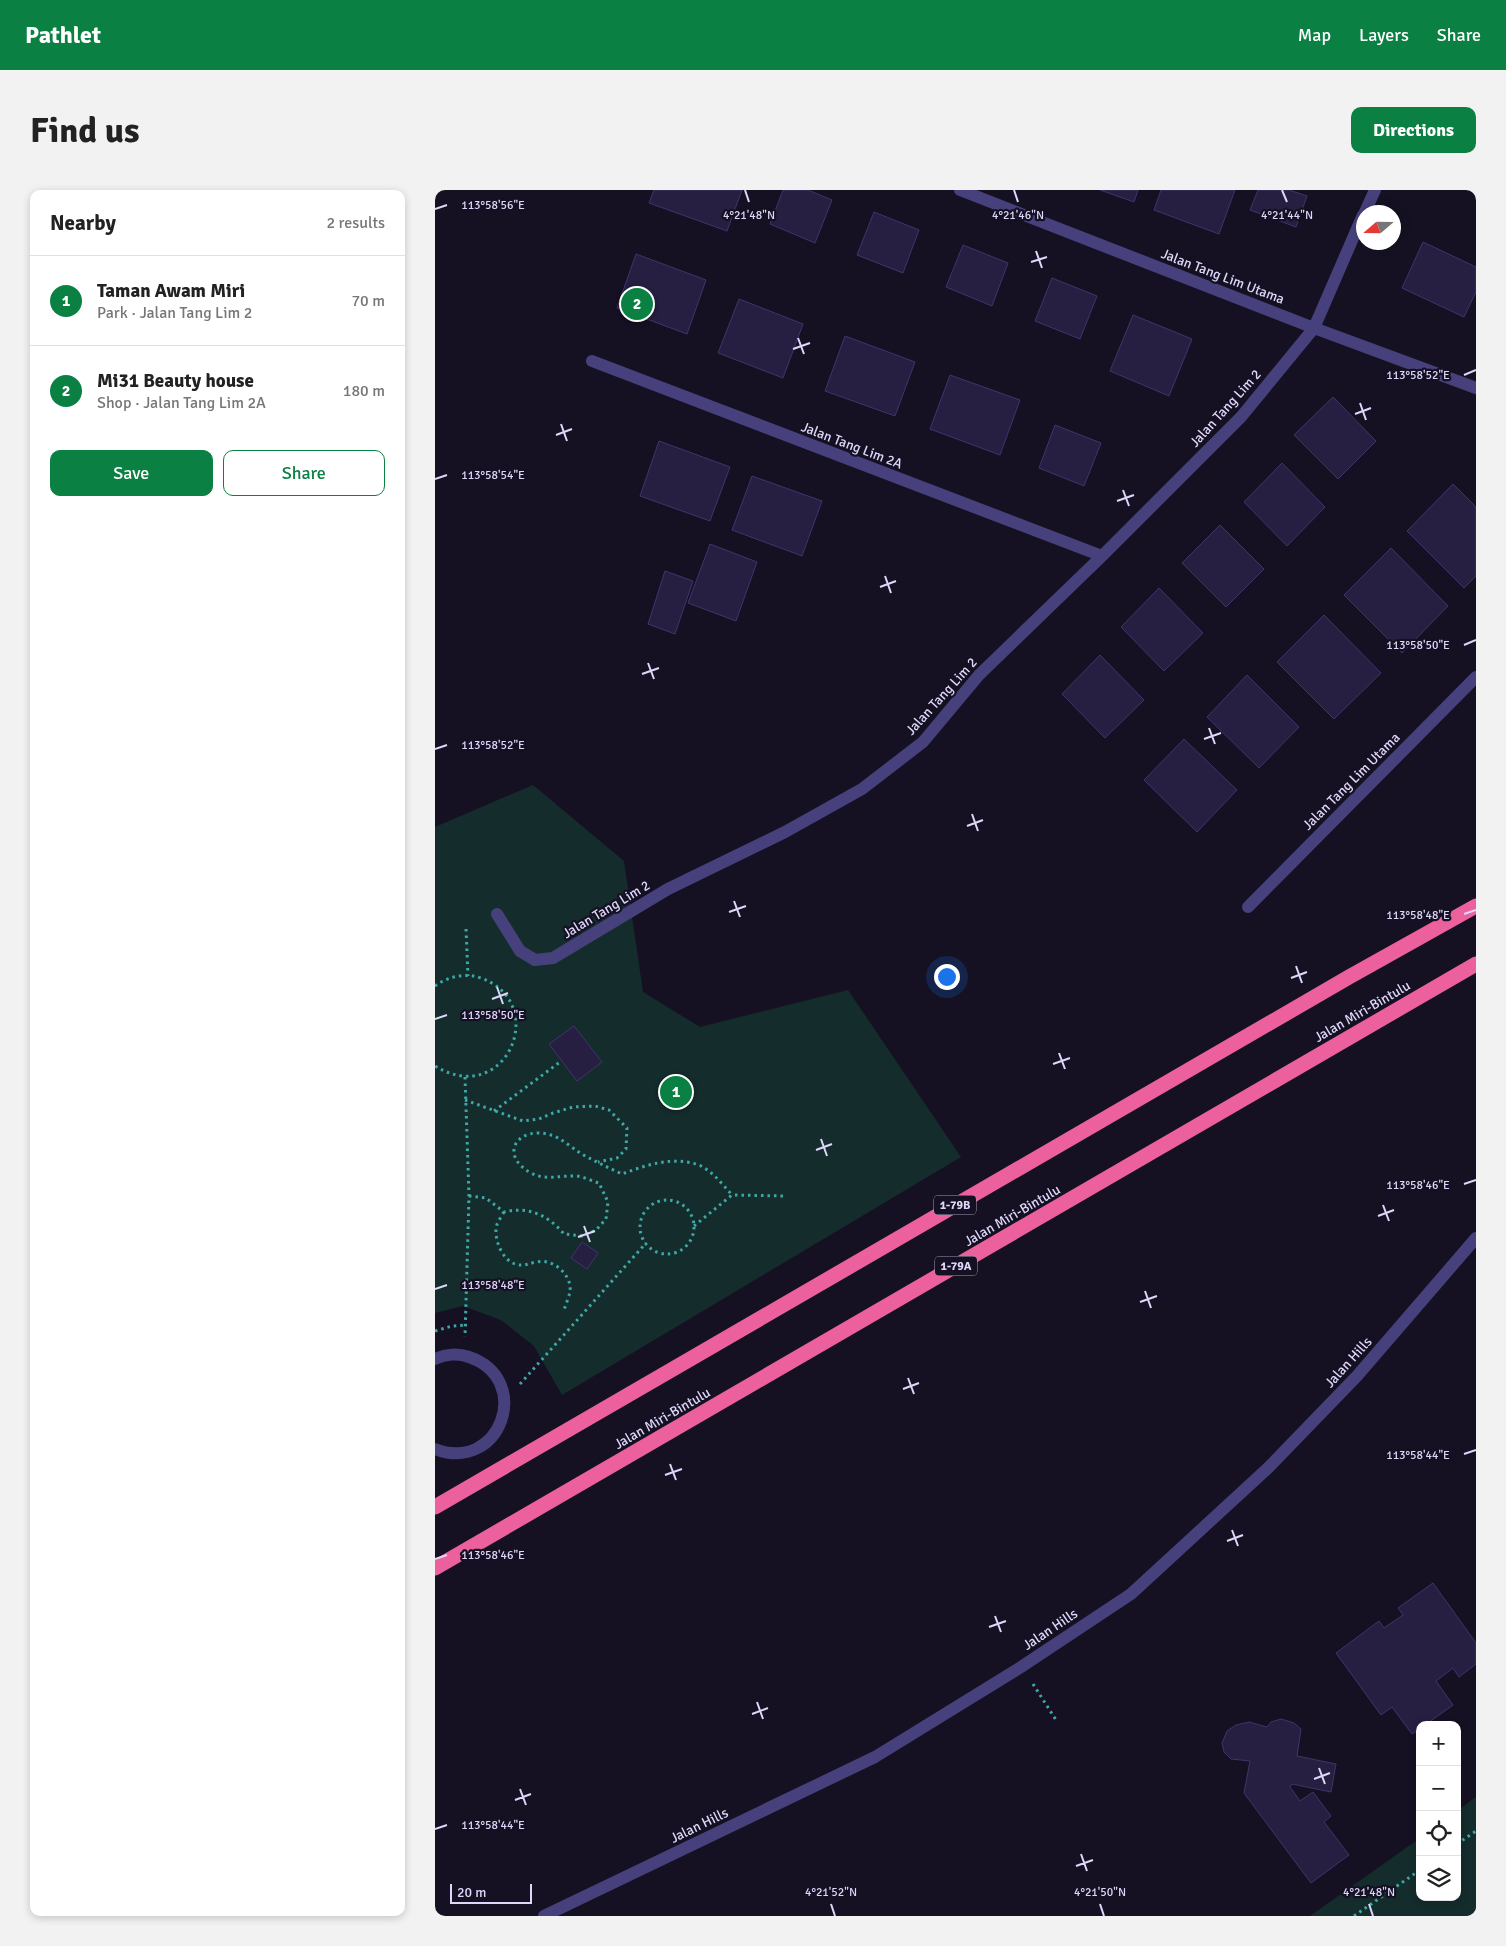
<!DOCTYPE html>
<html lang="en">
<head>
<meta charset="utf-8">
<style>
	body { margin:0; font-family:Signika,sans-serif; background:#f2f2f2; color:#222 }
	.controls { position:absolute; right:15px; bottom:15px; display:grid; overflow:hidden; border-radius:10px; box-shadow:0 2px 8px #0003 }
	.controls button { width:45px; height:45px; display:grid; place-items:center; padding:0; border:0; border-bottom:1px solid #e0e0e0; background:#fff; color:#222; font:25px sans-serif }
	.compass { position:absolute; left:921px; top:15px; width:45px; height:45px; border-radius:50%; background:#fff; box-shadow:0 2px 8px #0003; rotate:250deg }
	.scale { position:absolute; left:15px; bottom:12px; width:82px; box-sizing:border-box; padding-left:5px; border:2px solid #ddd7fa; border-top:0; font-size:14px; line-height:18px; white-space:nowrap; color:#ddd7fa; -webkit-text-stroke:4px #151123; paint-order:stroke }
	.you { position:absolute; left:511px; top:786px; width:18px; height:18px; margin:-12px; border:4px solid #fff; border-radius:50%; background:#1a73e8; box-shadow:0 0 0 8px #1a73e833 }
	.badge { display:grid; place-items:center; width:32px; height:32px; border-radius:50%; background:#0b8043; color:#fff; font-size:16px; font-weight:700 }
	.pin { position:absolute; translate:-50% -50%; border:2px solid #fff; box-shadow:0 1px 5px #0006 }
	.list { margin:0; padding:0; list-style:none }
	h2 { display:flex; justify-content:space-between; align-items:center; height:65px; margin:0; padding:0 20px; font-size:21px }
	h2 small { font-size:16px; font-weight:400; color:#767676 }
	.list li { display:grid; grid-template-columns:32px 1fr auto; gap:15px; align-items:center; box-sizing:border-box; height:90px; padding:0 20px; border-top:1px solid #e0e0e0 }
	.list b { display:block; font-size:19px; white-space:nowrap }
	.list p { margin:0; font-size:16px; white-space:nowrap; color:#767676 }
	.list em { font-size:16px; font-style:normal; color:#767676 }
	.actions { display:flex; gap:10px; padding:15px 20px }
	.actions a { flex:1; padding:11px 0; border:1px solid #0b8043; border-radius:10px; text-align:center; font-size:18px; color:#0b8043 }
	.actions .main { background:#0b8043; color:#fff }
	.icon { flex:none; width:28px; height:28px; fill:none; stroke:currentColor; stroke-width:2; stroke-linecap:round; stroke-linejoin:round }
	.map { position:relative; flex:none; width:1041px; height:1726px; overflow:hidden; border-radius:10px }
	header { display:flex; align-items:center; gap:30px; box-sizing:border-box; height:70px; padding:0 25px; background:#0b8043; color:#fff }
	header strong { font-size:24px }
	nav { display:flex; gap:28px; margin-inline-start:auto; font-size:18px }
	.intro { display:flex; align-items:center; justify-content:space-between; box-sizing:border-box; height:120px; padding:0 30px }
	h1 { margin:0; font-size:35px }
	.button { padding:12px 22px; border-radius:10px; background:#0b8043; color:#fff; font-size:18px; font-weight:700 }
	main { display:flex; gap:30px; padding:0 30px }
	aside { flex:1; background:#fff; border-radius:10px; box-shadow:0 2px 8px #0003 }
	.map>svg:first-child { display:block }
	.green { fill:#152c2c }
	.building { fill:#271f41; stroke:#41346b }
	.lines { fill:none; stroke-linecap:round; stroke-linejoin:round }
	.path { stroke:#3da9a6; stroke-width:3; stroke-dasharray:2.5 4; stroke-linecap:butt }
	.minor { stroke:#46417c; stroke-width:12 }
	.highway { stroke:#ec609e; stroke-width:15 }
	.ticks { fill:none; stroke:#ddd7fa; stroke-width:2 }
	.labels { text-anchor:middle; stroke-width:4.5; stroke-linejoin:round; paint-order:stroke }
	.shield { fill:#151123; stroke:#a19cba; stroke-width:1 }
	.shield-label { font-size:12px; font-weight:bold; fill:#ddd7fa }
	.street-label { font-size:14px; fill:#ddd7fa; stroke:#151123 }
	.ticks-label { font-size:12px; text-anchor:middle; fill:#ddd7fa; stroke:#151123; stroke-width:4.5; stroke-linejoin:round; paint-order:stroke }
</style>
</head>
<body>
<header>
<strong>Pathlet</strong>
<nav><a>Map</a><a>Layers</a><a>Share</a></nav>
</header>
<div class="intro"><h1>Find us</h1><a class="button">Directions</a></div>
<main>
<aside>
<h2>Nearby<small>2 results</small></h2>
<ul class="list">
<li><span class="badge">1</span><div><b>Taman Awam Miri</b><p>Park · Jalan Tang Lim 2</p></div><em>70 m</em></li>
<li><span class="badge">2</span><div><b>Mi31 Beauty house</b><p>Shop · Jalan Tang Lim 2A</p></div><em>180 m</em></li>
</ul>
<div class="actions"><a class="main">Save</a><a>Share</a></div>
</aside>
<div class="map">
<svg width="1041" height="1726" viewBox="0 0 1041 1726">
	<rect width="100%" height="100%" fill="#151123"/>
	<path class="green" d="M98,595L189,671L208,802L265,837L413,800L526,967L127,1205L99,1156L66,1130L28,1116L0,1123V637Z
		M1041,1607V1726H875L985,1648V1707H1022V1621Z"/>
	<path class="building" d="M219,0H307L292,41L214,13Z
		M348,0H373L397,10L380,53L335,34Z
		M665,0H703L699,12Z
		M726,0H800L784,44L719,20Z
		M823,0H854L872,6L861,37L815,20Z
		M439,22L484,40L468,83L422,65Z
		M988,52L1041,77V102L1029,127L967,98Z
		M528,55L573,73L557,116L511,97Z
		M201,64L271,90L252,144L182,118Z
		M617,88L662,106L645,149L600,131Z
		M304,109L368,134L348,188L283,163Z
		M698,125L757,149L734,206L675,181Z
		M410,146L480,172L460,226L390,201Z
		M515,185L585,210L565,265L495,239Z
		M898,207L941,251L903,289L859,245Z
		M620,235L666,253L649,296L604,278Z
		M224,251L295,277L275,331L205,306Z
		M847,273L890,317L852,356L809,312Z
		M317,286L387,311L367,366L297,340Z
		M1018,294L1041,317V386L1029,398L972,341Z
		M785,335L829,379L791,417L747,373Z
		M275,354L322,372L301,431L253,413Z
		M956,358L1013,416L967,463L909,405Z
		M230,381L258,391L240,444L213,434Z
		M724,398L768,443L729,481L686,437Z
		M889,425L946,483L899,529L842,472Z
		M665,465L709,510L670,548L627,504Z
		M812,485L864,537L824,578L772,527Z
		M749,549L802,600L762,642L709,590Z
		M139,836L167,872L142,891L114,854Z
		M147,1052L163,1063L152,1079L136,1068Z
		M998,1393L1041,1453V1474L1024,1487L1018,1478L1001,1491L1018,1515L990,1535H985V1539L977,1544L957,1517L946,1525L901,1463L944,1431L949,1438L968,1425L963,1418Z
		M846,1529L859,1533L866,1539L862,1566L901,1574L896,1602L857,1594L855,1597L865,1611L878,1602L896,1626L889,1632L914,1665L876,1693L809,1603L815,1571L796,1569L789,1562L787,1553L792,1541L801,1535L814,1532L832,1537L836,1532Z"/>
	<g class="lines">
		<path class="path" d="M31,739L33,786
			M0,796C12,787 29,783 43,787C117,810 72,920 0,876
			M30,887L34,1006L30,1147
			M30,910L88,931L104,929L118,923L138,917L160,916L174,920L192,938L191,959L182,968L163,972
			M59,921L125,872
			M34,1006L51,1008L69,1022C93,1016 113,1025 129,1044L147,1046L161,1040L171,1029L173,1012L164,993C157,991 149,987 142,986C126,985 111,991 96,983C62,964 84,935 116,945C126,948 136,957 145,963C159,971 172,977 187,984C211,975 240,965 266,976C278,982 288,995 297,1005
			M205 1037a27 27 0 1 1 54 0a27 27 0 1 1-54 0Z
			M69,1022C66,1027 61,1034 61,1039C60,1052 68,1070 80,1074C89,1077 94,1073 102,1072C118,1068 137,1085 135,1101C134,1107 131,1114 129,1120
			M259,1036L297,1005L351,1006
			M0,1141L17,1136L32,1135
			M85,1194L211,1053
			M598,1494L621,1530
			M1022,1654L1041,1641
			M919,1726L985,1680"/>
		<path class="minor" d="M525,0L879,138L1041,198
			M930,22L940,0
			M157,171L667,366
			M813,717L1041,487
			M62,724L85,761L100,770L118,768L233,699L350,642L427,599L488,552L544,485L667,366L806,227L879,138L928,25
			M0,1169C10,1164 23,1163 34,1167C99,1189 66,1284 0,1259
			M109,1726L440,1567L586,1477L696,1404L833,1278L922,1186L1041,1048"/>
		<path class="highway" d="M0,1317L914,787L1041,716
			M0,1378L1041,774"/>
	</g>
	<path class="ticks" d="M310,0L314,12M579,0L583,12M847,0L852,12M0,19L12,15M601,61L607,78M596,72L612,67M363,148L369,164M358,159L375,153M1029,185L1041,180M925,213L931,230M920,224L936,218M126,234L132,251M121,245L137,239M0,289L12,285M688,300L694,316M682,311L699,305M450,386L456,403M445,397L461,391M1029,455L1041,450M213,473L219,489M207,484L224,478M774,538L780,554M769,549L786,543M0,559L12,555M537,624L543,641M532,636L548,630M299,711L305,727M294,722L311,716M1029,724L1041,720M861,776L867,793M856,788L872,782M62,797L68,814M57,809L73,803M0,829L12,825M624,863L630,879M618,874L635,868M386,949L392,966M381,960L397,954M1029,994L1041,990M948,1015L954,1031M943,1026L959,1020M149,1036L155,1052M143,1047L160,1041M0,1099L12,1095M710,1101L716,1118M705,1112L722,1106M473,1188L479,1204M468,1199L484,1193M1029,1264L1041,1260M235,1274L241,1290M230,1285L247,1279M797,1340L803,1356M792,1351L808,1345M0,1369L12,1365M560,1426L566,1442M554,1437L571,1431M322,1512L328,1529M317,1524L333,1518M884,1578L890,1594M879,1589L895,1583M85,1599L91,1615M80,1610L96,1604M0,1639L12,1635M646,1664L652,1681M641,1676L658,1670M396,1714L400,1726M665,1714L669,1726M934,1714L938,1726"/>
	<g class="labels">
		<g class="shield">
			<rect x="499" y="1005.5" width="42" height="19" rx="4"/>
			<rect x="500" y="1066.5" width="42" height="19" rx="4"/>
		</g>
		<g class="shield-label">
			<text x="520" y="1019">1-79B</text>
			<text x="521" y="1080">1-79A</text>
		</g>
		<g class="street-label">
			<text transform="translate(788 86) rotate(21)" y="5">Jalan Tang Lim Utama</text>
			<text transform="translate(790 218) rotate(-48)" y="5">Jalan Tang Lim 2</text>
			<text transform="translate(417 255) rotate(21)" y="5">Jalan Tang Lim 2A</text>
			<text transform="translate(506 506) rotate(-48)" y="5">Jalan Tang Lim 2</text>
			<text transform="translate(916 591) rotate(-45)" y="5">Jalan Tang Lim Utama</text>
			<text transform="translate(171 719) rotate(-31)" y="5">Jalan Tang Lim 2</text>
			<text transform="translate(927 821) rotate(-30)" y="5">Jalan Miri-Bintulu</text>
			<text transform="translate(577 1025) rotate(-30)" y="5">Jalan Miri-Bintulu</text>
			<text transform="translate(913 1172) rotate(-48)" y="5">Jalan Hills</text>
			<text transform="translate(227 1228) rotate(-30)" y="5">Jalan Miri-Bintulu</text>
			<text transform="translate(615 1439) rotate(-34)" y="5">Jalan Hills</text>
			<text transform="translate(264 1635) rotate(-26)" y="5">Jalan Hills</text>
		</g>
	</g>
	<g class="ticks-label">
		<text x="58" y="19">113°58'56"E</text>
		<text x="314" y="29">4°21'48"N</text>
		<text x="583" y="29">4°21'46"N</text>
		<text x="852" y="29">4°21'44"N</text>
		<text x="983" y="189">113°58'52"E</text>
		<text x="58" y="289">113°58'54"E</text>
		<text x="983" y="459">113°58'50"E</text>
		<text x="58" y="559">113°58'52"E</text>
		<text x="983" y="729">113°58'48"E</text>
		<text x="58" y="829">113°58'50"E</text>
		<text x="983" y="999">113°58'46"E</text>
		<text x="58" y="1099">113°58'48"E</text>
		<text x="983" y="1269">113°58'44"E</text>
		<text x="58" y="1369">113°58'46"E</text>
		<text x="58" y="1639">113°58'44"E</text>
		<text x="396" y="1706">4°21'52"N</text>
		<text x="665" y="1706">4°21'50"N</text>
		<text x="934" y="1706">4°21'48"N</text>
	</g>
</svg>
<div class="controls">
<button>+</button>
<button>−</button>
<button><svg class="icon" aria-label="locate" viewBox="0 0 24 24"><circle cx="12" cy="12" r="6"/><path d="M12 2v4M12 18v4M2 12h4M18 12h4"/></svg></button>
<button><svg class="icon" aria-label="layers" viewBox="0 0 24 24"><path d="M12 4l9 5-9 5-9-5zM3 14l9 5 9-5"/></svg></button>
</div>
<svg class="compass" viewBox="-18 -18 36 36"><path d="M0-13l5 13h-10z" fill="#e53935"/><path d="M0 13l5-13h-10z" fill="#767676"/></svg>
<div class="scale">20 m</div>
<div class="you"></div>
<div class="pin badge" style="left:241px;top:902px">1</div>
<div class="pin badge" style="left:202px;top:114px">2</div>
</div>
</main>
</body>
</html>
